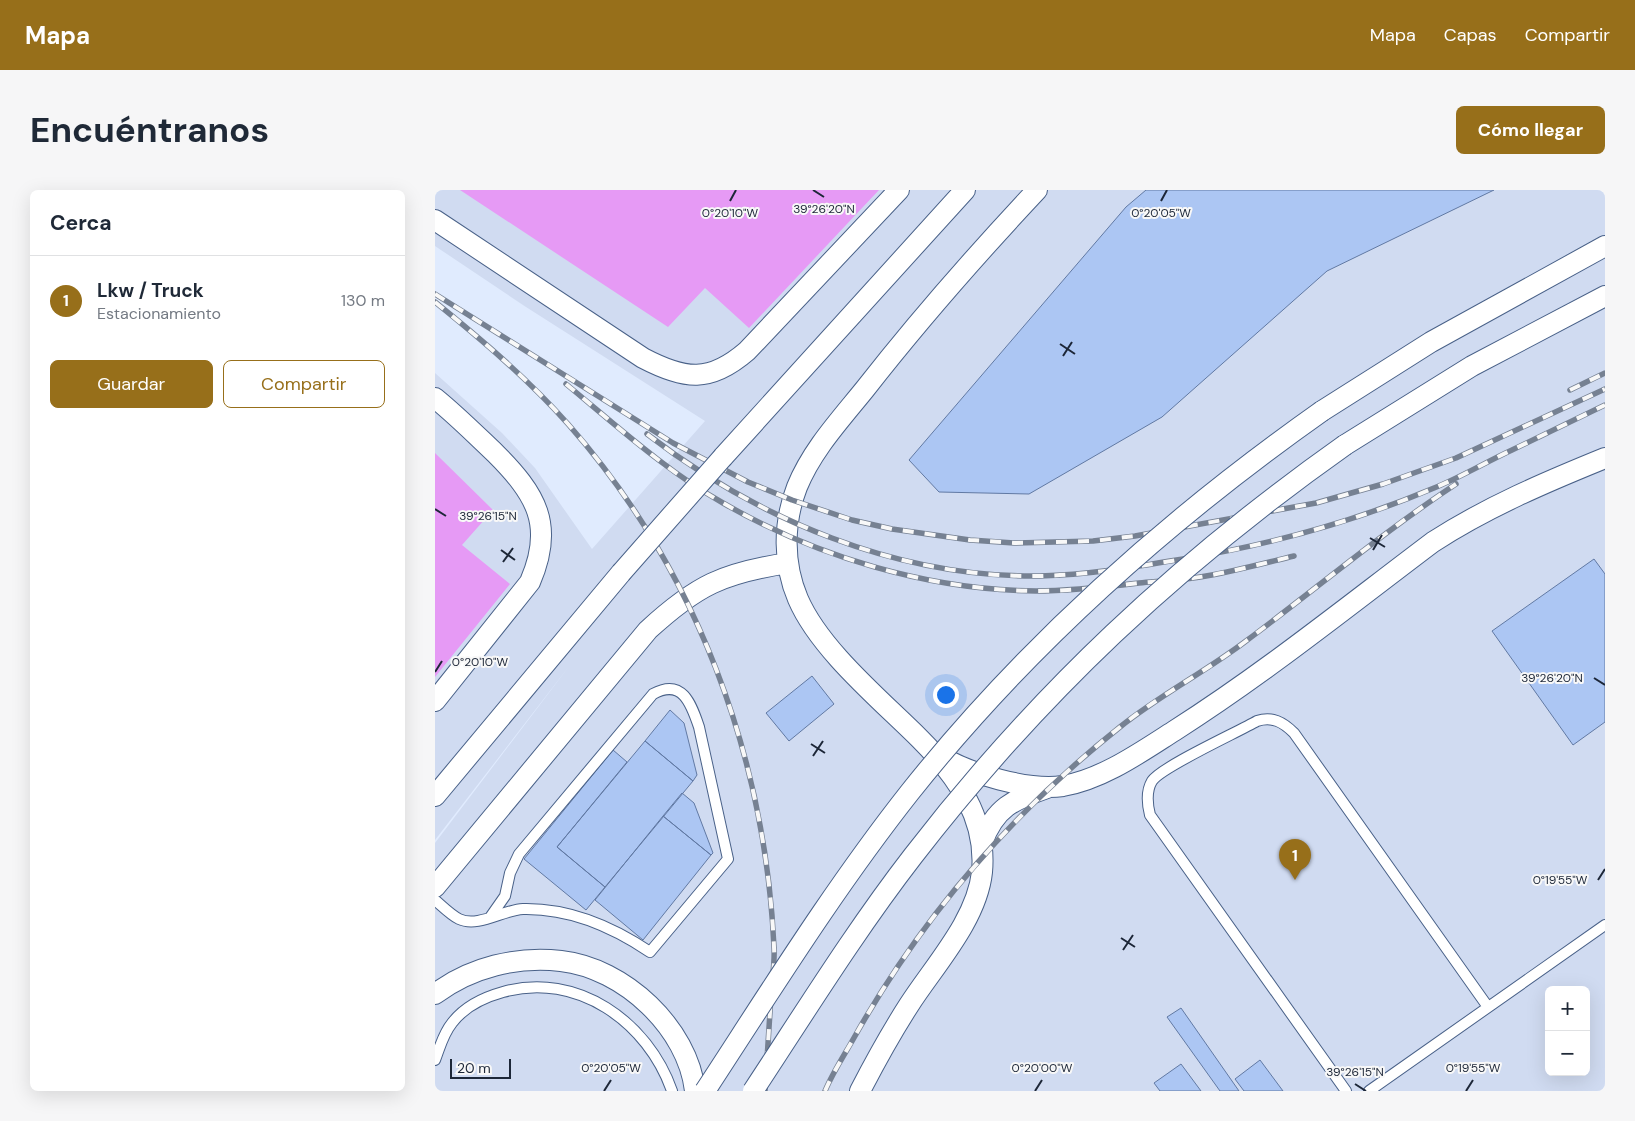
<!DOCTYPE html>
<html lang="es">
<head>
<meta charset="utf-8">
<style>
	body { margin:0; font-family:"DM Sans",sans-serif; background:#f6f6f7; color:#1f2937 }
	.controls { position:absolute; right:15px; bottom:15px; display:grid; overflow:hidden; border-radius:8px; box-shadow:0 5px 20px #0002 }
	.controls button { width:45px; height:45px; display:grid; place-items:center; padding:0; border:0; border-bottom:1px solid #e0e1e3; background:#fff; color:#1f2937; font:25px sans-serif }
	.scale { position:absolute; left:15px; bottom:12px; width:61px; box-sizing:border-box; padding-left:5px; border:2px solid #1d2738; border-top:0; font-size:14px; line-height:18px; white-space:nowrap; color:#1d2738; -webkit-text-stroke:4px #f8f8f8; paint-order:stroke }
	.you { position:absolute; left:510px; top:504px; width:18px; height:18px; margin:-12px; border:4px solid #fff; border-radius:50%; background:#1a73e8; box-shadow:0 0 0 8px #1a73e833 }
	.badge { display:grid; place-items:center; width:32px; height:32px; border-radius:50%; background:#976f1a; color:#fff; font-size:16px; font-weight:700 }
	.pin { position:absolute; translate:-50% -41px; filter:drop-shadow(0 1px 2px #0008) }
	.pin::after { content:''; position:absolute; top:26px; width:18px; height:15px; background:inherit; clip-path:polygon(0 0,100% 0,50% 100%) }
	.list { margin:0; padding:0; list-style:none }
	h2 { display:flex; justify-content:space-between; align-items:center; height:65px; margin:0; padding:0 20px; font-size:21px }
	h2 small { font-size:16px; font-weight:400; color:#747a83 }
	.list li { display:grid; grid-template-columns:32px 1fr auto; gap:15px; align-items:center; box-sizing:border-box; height:90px; padding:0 20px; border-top:1px solid #e0e1e3 }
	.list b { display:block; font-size:19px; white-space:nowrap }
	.list p { margin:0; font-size:16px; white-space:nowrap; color:#747a83 }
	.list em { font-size:16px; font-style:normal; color:#747a83 }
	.actions { display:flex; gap:10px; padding:15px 20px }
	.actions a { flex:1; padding:11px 0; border:1px solid #976f1a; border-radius:8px; text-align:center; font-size:18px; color:#976f1a }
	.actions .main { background:#976f1a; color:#fff }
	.map { position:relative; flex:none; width:1170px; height:901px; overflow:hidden; border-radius:8px }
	header { display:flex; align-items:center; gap:30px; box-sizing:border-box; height:70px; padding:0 25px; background:#976f1a; color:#fff }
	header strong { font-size:24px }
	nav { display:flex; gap:28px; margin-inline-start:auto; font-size:18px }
	.intro { display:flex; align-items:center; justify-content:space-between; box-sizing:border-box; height:120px; padding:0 30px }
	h1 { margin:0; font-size:35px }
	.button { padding:12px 22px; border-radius:8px; background:#976f1a; color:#fff; font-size:18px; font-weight:700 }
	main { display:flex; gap:30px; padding:0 30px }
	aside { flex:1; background:#fff; border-radius:8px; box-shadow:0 5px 20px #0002 }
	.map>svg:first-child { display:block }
	.built { fill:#d0dbf1; fill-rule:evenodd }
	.green { fill:#e69af5 }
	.building { fill:#acc6f3; stroke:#6179a3 }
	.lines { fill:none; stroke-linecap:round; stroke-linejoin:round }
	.service-casing { stroke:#496188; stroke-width:12 }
	.minor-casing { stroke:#496188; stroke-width:22 }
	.service { stroke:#fff; stroke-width:10 }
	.minor { stroke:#fff; stroke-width:20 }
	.rail-casing { stroke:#768192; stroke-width:5.5 }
	.rail { stroke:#f8f8f8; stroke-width:4; stroke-dasharray:11; stroke-linecap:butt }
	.minor-bridge-casing { stroke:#496188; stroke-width:22; stroke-linecap:butt }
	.minor-bridge { stroke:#fff; stroke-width:20 }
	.ticks { fill:none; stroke:#1d2738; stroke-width:2 }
	.ticks-label { font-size:12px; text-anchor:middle; fill:#1d2738; stroke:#f8f8f8; stroke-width:4; stroke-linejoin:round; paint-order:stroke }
</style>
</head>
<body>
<header>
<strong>Mapa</strong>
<nav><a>Mapa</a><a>Capas</a><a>Compartir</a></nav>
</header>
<div class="intro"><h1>Encuéntranos</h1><a class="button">Cómo llegar</a></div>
<main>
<aside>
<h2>Cerca<small></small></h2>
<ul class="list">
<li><span class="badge">1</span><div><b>Lkw / Truck</b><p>Estacionamiento</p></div><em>130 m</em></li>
</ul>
<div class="actions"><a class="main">Guardar</a><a>Compartir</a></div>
</aside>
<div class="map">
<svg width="1170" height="901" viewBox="0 0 1170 901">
	<rect width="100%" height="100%" fill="#e0ebfe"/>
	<path class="built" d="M0,0H1170V901H0V653L135,475L0,650V183L67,243L100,278L157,359L270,231L91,117L0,56ZM1114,800H1151V882H1114Z"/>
	<path class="green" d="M25,0H444L314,138L270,98L233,137Z
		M0,263L58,320L27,355L75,394L0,487Z"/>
	<path class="building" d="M711,0H1059L892,81L727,227L594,304L504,302L474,270L691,17Z
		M1159,369L1170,384V532L1138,555L1057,441Z
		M377,486L399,514L354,551L331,523Z
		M235,520L249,533L262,585L258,591L210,551Z
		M210,551L258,591L170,697L122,657Z
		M178,560L192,572L122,657L170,697L151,720L89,669Z
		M247,603L259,613L278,663L276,665L228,626Z
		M228,626L276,665L208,750L160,710Z
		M746,818L804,901H785L732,827Z
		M825,870L848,901H809L800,889Z
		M746,874L766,901H725L719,893Z"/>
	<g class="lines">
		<g class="service-casing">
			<path id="service" d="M0,710C7,716 16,725 24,729C43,738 68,720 88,719C134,718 178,737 215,762L293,669L264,537C256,513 247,488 218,504L84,664L75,683L70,706L56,726
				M0,870C5,857 8,844 17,833C29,817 50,807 68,802C142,781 213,832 237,901
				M911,901L715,625C712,613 711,601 717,591C726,577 803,542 822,531C837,526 848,532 859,543L1053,817
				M934,901L1170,735"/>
		</g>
		<g class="minor-casing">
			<path id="minor" d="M0,30L208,168C250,190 275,193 312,161L464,0
				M0,208C21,225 40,244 60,263C101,304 120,335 95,392L0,511
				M887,221L996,152L1170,56
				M910,255L1037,176L1170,106
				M288,267L530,0
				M505,566C535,584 593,601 628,596C668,589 706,562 739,541C830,483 913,416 998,352C1052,317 1111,292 1170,268
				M0,606L186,383
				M547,653C560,617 578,610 612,598
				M0,697L213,440C262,395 288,383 353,373
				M0,804C36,777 82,766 126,771C189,778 253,838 260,901
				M425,901C440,872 456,843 474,815C499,776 542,730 547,682C552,628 522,586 485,549C446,510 385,460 363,409C348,374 348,333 362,297C377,260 405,230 430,199C484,130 542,64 602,0"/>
		</g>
		<use href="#service" class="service"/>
		<use href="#minor" class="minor"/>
		<g class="rail-casing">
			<path id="rail" d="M0,104L238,253L313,292L357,310L417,330L457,339L535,350L579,353L658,351L700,346L881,313L948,294L1021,268L1170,199
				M0,112C47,150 93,189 133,234C261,379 330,565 339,757C340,773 337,790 336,806C334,838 332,870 330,901
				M131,194C182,236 231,281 288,313C382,367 493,400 601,401C636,401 670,397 704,393C726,391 749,390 771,386C800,381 830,373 859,366
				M1135,200L1170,183
				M212,244C324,330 462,388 605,386C653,385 700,377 748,369C834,355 918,332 999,298C1026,287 1051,272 1077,260C1108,245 1139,230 1170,215
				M390,901C398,882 410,864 420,846C487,727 578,622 685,537C725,505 770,482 811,451C881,399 948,342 1021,294"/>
		</g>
		<use href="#rail" class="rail"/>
		<g class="minor-bridge-casing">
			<path id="minor-bridge" d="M186,383L288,267
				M270,901C336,800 400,697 475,602C592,455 734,329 887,221
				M318,901C370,822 420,741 478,666C603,504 743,373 910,255"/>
		</g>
		<use href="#minor-bridge" class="minor-bridge"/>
	</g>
	<path class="ticks" d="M378,0L389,7M295,11L301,0M726,11L732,0M625,154L640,164M628,166L637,152M0,319L11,326M935,348L950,357M66,360L80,370M938,360L947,345M68,372L78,358M0,482L7,471M1159,488L1170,495M376,554L390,563M378,566L388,551M1163,690L1170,679M686,748L700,757M688,760L698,745M920,894L931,901M169,901L176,890M600,901L607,890M1031,901L1038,890"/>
	<g class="ticks-label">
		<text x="389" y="23">39°26'20"N</text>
		<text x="295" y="27">0°20'10"W</text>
		<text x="726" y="27">0°20'05"W</text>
		<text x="53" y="330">39°26'15"N</text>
		<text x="45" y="476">0°20'10"W</text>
		<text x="1117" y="492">39°26'20"N</text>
		<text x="1125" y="694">0°19'55"W</text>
		<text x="176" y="882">0°20'05"W</text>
		<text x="607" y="882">0°20'00"W</text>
		<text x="1038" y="882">0°19'55"W</text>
		<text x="920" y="886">39°26'15"N</text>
	</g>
</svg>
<div class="controls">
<button>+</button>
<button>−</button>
</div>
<div class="scale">20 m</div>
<div class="you"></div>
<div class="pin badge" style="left:860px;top:690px">1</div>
</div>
</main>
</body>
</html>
